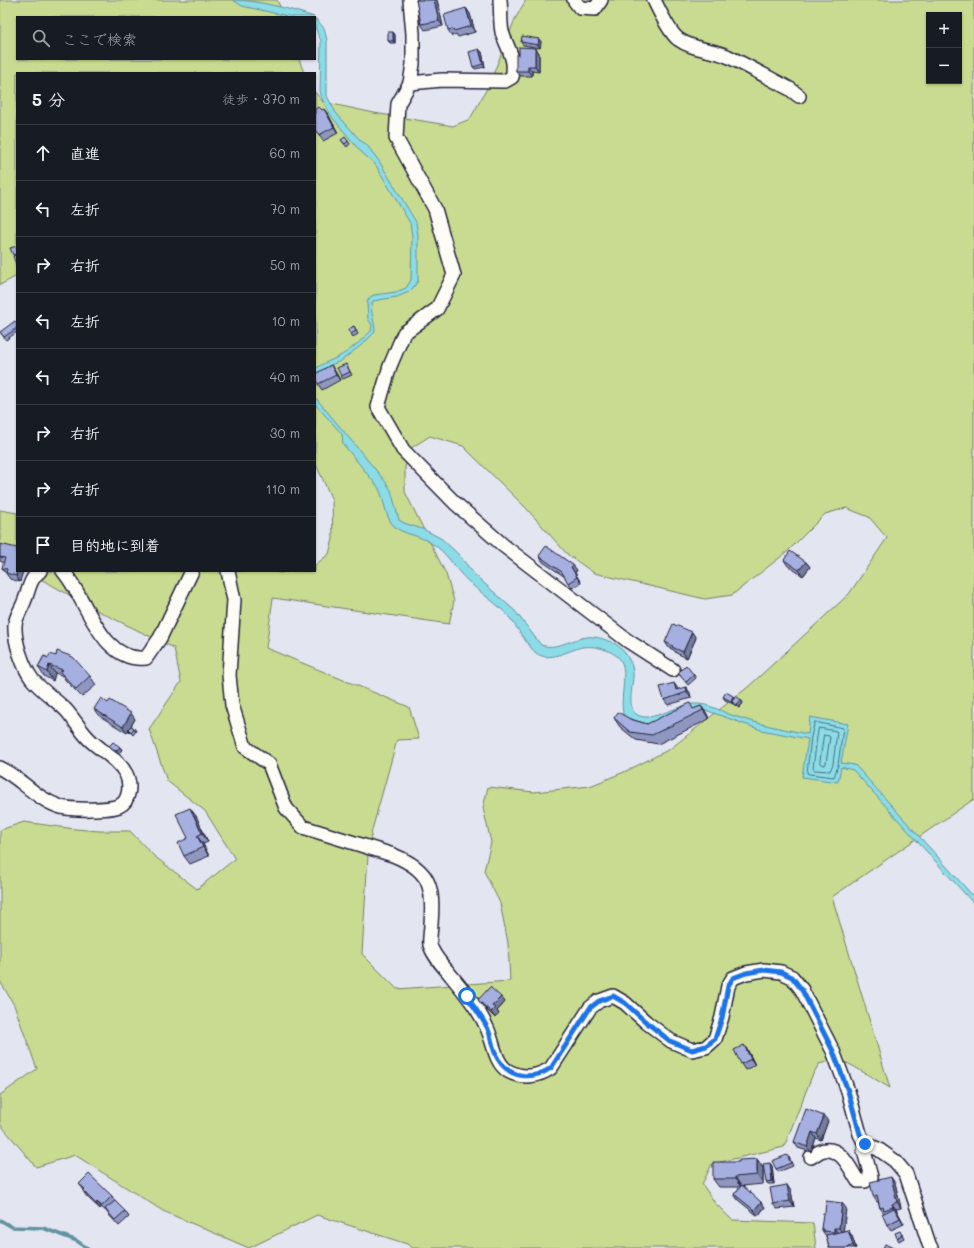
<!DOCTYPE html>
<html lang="ja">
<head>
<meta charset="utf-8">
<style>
	body { margin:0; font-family:Mali,"Klee One",sans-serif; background:#242831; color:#f1f3f6 }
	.controls { position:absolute; right:12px; top:12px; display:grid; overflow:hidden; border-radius:0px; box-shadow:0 1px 3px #0004 }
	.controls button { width:36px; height:36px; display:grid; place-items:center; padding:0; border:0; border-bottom:1px solid #363941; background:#171b24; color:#f1f3f6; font:20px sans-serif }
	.stop { position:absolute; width:12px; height:12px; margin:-9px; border:3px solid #1a73e8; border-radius:50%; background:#fff }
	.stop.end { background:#1a73e8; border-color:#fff; box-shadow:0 1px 4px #0008 }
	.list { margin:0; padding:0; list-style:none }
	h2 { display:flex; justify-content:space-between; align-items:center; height:52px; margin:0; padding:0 16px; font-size:17px }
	h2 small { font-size:13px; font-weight:400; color:#9ea1a6 }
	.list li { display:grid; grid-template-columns:26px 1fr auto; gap:12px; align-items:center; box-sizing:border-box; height:56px; padding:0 16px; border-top:1px solid #363941 }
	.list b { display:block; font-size:15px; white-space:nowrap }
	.list em { font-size:13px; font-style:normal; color:#9ea1a6 }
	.icon { flex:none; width:22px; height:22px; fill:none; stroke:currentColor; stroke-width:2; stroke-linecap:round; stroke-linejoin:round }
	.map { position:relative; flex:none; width:974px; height:1248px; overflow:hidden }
	.search { position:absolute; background:#171b24; box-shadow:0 1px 3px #0004; left:16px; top:16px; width:300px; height:44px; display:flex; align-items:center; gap:10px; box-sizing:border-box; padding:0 14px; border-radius:0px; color:#9ea1a6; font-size:15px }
	.panel { position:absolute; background:#171b24; box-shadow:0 1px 3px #0004; left:16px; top:72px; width:300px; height:500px; border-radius:0px }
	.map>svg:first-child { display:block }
	.green { fill:#c9db90; stroke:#767e66; fill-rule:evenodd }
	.water { fill:#8bdce6; stroke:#6192a2 }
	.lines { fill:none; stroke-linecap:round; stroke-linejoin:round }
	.shore { stroke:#4c6c7f; stroke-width:1 }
	.stream { stroke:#6192a2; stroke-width:3.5 }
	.minor-casing { stroke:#22223b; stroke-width:16 }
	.minor { stroke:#fdfcf7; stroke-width:13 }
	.wall { fill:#8f97c1; stroke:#22223b }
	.shaded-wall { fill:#747b9d; stroke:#22223b }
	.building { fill:#a6b0e0; stroke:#22223b }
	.route { stroke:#1a73e8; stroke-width:5 }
</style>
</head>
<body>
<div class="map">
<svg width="974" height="1248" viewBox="0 0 974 1248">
	<rect width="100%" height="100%" fill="#e3e5f0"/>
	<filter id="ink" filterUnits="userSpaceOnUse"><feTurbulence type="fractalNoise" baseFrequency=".025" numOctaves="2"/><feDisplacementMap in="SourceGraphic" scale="8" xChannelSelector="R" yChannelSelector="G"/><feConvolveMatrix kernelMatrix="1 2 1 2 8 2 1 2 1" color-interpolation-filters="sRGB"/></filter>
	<g filter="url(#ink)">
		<path class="green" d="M0,0H277L285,17H17V59H299L304,73H17V276L0,285Z
			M526,0H974V799L832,897L890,1088L853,1066L838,1059L819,1064L812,1076L784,1147L712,1164L702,1184L715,1203L732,1220L813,1223L816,1248H413L407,1244L317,1215L249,1248L163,1211L75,1155L36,1167L0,1124V1095L37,1069L14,1005L0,981V830L24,822L75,829L99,831H130L154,856L197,889L235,859L205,811L167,781L149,729L181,682L174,648L102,613L26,571H273L280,573L290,571H315V565L329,554L333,539L332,500L315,462V92L323,102L374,113L453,126L470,119L489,85L515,19ZM929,15H959V81H929ZM430,436L463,446L526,508L567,554L594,573L705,599L732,595L787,552L825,514L846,508L869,517L887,538L849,594L748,687L670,749L624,772L590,786L534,792L488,787L483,808L491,842L484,871L500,903L508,943L510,981L397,989L362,954L368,855L372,830L397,740L419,739L409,707L266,648L273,598L449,624L454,601L446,574L405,492V467L411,448Z
			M0,510L17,513V566L0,556Z"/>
		<path class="water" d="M233,0C257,0 291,9 314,17H292L242,6Z
			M315,18L324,28L327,40V96L336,113L361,141L366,144L379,161L416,222L418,235V281L413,288L409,292L397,297L373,301C369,312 375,321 375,332L364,343L341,361L328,366L315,376V369C323,363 330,361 338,357C350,351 362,340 371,331L372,325L368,319L367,302L370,297L374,295L396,292L406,288L411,280L412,236L410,223L375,164L360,151L332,117L322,99L320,91L321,41L315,27Z
			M315,397L385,481L391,490L399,520L404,523L425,530L442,539L458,554L475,575L515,611L541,645C555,650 568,641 582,638C592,635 602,638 611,642C617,644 621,648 625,653C629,659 633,665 633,673C634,683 626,707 636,714C651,725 679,702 697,704C710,704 722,712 734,716C758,724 783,729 808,734L810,717L848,724L841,763L855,765L974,897V904L853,770L841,767L838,782L802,777L808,739L761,730L708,711H697L651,727L639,726L624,717C618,700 630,670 619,658C615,654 611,652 606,650C598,647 591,646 582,647C569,650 549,663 536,653C528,647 516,625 509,617C498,604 482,594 470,583C459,574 452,561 442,551C436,546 429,541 421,538C412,534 401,533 394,526C384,516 385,499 378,487L343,444L342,434L315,404Z"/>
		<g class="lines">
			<path class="shore" d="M815,722L843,728L838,765L834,777L809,774L807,773L811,737Z
				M819,728L836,731L837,732L833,764L830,771L814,770L813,768L817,737Z
				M824,735L829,736L830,737L826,763L825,765L821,764L820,763Z"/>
			<path class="stream" d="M0,1220L12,1227L43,1228L77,1241L87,1248"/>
			<g class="minor-casing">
				<path id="minor" d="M410,0L413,34V64L410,83L398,104L396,138L435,209L454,275L437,309L404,333L390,366L378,407L403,450L455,503L504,546L628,641L673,670
					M574,0L580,8L595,9L601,0
					M654,0C659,10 669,32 678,39C693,50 711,49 727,56C748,66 769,78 790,89L799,96
					M410,83L442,80L505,81L512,77C517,60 507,48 502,32C500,22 501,10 500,0
					M63,571C87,598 100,663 146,658L160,638L192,571
					M228,571L234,600L229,675L232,705L245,747L269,764L286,808L303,827L393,855C430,870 434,886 431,924C431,930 429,940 430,945C433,955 442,965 449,973C462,989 479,1009 487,1028C494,1042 494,1062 508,1071C522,1079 538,1077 551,1068L590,1008L599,1001L613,996L625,1003L646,1022L671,1041L692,1050L706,1047L715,1039L722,1017L728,986L733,978L746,973L764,970L781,972L792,977L802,990L833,1051L848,1091L860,1134L865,1144L864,1151L871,1177L865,1181H858C850,1169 842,1148 825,1150C820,1150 815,1155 811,1157
					M0,768C22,779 37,800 61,807C71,810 109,810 119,806C130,801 131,784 126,774C119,760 102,751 91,741C81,732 75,720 66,710C56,700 42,691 32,679C23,667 14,641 15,625C16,616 21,610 24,602C29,591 29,579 40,571
					M865,1144L878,1149L895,1161L906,1174L929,1244L931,1248"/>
			</g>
			<use href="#minor" class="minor"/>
		</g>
		<path class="wall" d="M416,0H437L443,26L425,30L421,24Z
			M466,8L470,14L475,32L458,37L456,34L452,36L448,30Z
			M393,32L395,35V43H390L388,41Z
			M539,39L541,42L540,48L523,45L521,42Z
			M535,48L539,53V72L532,71V76H520L516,71L519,55Z
			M482,52L485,67L475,69L473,67Z
			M322,110L328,114L338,133L323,141L319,135Z
			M341,140L348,141L350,144L347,147Z
			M17,324V332L6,340L0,332Z
			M354,326L358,334L353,337L348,330Z
			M346,364L352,375L343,379L341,376Z
			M331,365L340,380L322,390L318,384Z
			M0,544L20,582L10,579L2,568L4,563L0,561Z
			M539,556L577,570L575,573L581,583L572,588L565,577L543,562Z
			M784,560L806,562L810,567L803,576L788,566Z
			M696,638L687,658L676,653L674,650L669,648L665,642Z
			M44,656L90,676L96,685L82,697L66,681L63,676L55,673L53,681L44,676L38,667Z
			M678,673L694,675L696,678L688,685Z
			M686,687L690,693L691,698L668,705L664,700L679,689Z
			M723,697L735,698L741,700L743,703L739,708L733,704L725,700Z
			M701,706L707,714L709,719L658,744L636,740L620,727L614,718L630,719L647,724L694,709Z
			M94,709L135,719L131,726L134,728L136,731L133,735L128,730L127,733L98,715Z
			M109,746L120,747L122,750L118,754L111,749Z
			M196,816L208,842L203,844L209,856L190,864L184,856L188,838Z
			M501,997L505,1002L497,1011L499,1014L495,1018L482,1005L478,1000Z
			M744,1045L748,1051L755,1065L745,1070L741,1064Z
			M828,1121L821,1140L816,1138L811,1152L798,1148L794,1142Z
			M789,1157L793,1166L778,1172L776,1169Z
			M757,1159L763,1168V1184L742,1186L765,1207L758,1216L738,1200L734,1194L740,1187H719L713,1179L739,1162Z
			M772,1166L774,1184H768L766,1182Z
			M895,1183L901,1208L896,1209L904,1224L891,1230L887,1225L884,1213L880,1208L878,1202H877L873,1196Z
			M79,1184L112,1196L115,1201L125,1211L129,1217L119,1226L109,1215L106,1211L101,1207L100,1209L87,1197L83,1191L84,1190Z
			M791,1191L794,1207L777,1209L773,1204Z
			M846,1208L843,1231L848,1230L852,1236L856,1248H829L826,1236L821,1229L825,1213Z
			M902,1234L904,1238L899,1241L897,1238Z"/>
		<path class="shaded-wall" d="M434,0H437L443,26L439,21Z
			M466,8L470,14L475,32L471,26Z
			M393,32L395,35V43L393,41Z
			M539,39L541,42L540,48L538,45Z
			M535,48L539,53V72L535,66Z
			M479,49L482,52L485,67L483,64Z
			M528,66L532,71V76L528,71Z
			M324,109L328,114L338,133L334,127Z
			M331,365L335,371L340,380L336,375Z
			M806,562L810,567L803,576L799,570Z
			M573,565L577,570L575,573L581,583L571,567Z
			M17,571H23L20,582L16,576Z
			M692,632L696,638L687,658L683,652Z
			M49,665L55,673L53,681L47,672Z
			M674,683L678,689L680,696L676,690Z
			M686,687L690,693L691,698L687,692Z
			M733,696L735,699L732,702L733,704L731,701Z
			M741,700L743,703L739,708L737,705Z
			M701,706L707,714L709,719L703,710Z
			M131,713L135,719L127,733L123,727Z
			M120,747L122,750L118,754L116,751Z
			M190,808L196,816L208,842L202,833Z
			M197,836L203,844L209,856L203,847Z
			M501,997L505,1002L497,1011L499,1014L495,1018L491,1012L492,1006Z
			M744,1045L748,1051L755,1065L751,1059Z
			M824,1116L828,1121L821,1140L817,1134Z
			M812,1132L816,1138L811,1152L807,1147Z
			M757,1159L763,1168V1184L757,1175Z
			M770,1163L772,1166L774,1184L772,1181Z
			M735,1177L741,1186V1187L735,1179Z
			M891,1177L895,1183L901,1208L897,1202Z
			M787,1185L791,1191L794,1207L790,1201Z
			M97,1202L101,1207L100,1209L96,1204Z
			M761,1202L765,1207L758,1216L754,1210Z
			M842,1203L846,1208L843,1234L839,1228Z
			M892,1204L896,1209L904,1224L893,1207Z
			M834,1228L838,1233V1238L834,1232Z
			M848,1230L852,1236L856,1248H854Z"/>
		<path class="building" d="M416,0H434L439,21L421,24Z
			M466,8L471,26L454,31L453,29L448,30L444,15Z
			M388,32H393V41H388Z
			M522,36L539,39L538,45L521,42Z
			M519,47L535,48V66H528V71H516V55H519Z
			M479,49L483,64L473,67L469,52Z
			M319,107L322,110L324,109L334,127L319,135L315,127V109Z
			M345,137L348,141L345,144L341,140Z
			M17,246V254L13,255L10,248Z
			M17,255V267L13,256Z
			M15,321L17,324V328L4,337L0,332Z
			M354,326L356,331L351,334L348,330Z
			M346,364L350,372L341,376L337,368Z
			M331,365L336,375L318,384L315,378V374Z
			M0,544L17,548V571L16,576L6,573L7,569L2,568L5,558L0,557Z
			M546,546L573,565L571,567L577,577L568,583L562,572L539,556Z
			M790,551L806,562L799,570L784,560Z
			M673,624L692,632L683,652L672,647L673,646L665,642Z
			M57,651L73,657L90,676L76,689L60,672L63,670L49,665L47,672L38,667L44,656L48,658L50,654L56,656Z
			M686,665L694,675L686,682L678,673Z
			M674,683L676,690L686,687L687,692L664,700L660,687Z
			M726,692L733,696L731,701L723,697Z
			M736,696L741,700L737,705L732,702Z
			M101,698L108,703L110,700L131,713L123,727L94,709Z
			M690,703L693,709L701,706L703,710L652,735L630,732L614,718L618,712L630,719L647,724Z
			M131,726L134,728L131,732L128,729Z
			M113,742L120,747L116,751L109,746Z
			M190,808L202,833L197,836L203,847L184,856L178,843L188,838L176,814Z
			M490,987L501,997L492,1006L495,1008L491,1012L478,1000Z
			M744,1045L751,1059L741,1064L734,1050Z
			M806,1109L824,1116L817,1134L812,1132L807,1147L794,1142Z
			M787,1155L791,1163L776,1169L772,1161Z
			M757,1159V1175L735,1177V1179H713V1162H739V1160Z
			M770,1163L772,1181L766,1182L763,1164Z
			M89,1174L112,1196L102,1206L97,1202L96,1204L83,1191L85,1189L79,1184Z
			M891,1177L897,1202L892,1204L893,1207L884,1210L883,1207L880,1208L877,1195L873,1196L870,1182Z
			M742,1185L761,1202L754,1210L734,1194Z
			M787,1185L790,1201L773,1204L770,1188Z
			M115,1201L125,1211L115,1220L105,1209Z
			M826,1201L842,1203L839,1228H834V1232L823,1231V1229H821L823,1213H825Z
			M894,1208L900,1218L887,1225L882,1214Z
			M848,1230L853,1245L849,1247V1248H829L826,1235Z
			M900,1231L902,1235L897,1238L895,1233Z
			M885,1244L893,1248H883Z"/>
	</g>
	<g class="lines" filter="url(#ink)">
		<path class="route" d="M467,996C473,1006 481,1016 487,1027C492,1037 492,1050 498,1059C510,1079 533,1080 551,1068L590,1008L599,1001L613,996L625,1003L646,1022L670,1041L692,1050L706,1046L715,1039L722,1018L728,986L733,978L746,973L764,970L781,972L792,977L802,990L833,1051L848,1091L860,1134L865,1144"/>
	</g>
</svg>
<div class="controls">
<button>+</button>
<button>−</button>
</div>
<div class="stop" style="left:467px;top:996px"></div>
<div class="stop end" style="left:865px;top:1144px"></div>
<div class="search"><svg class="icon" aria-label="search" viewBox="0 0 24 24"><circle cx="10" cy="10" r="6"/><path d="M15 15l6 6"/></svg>ここで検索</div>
<section class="panel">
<h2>5 分<small>徒歩 · 370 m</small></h2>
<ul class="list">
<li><svg class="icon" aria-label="ahead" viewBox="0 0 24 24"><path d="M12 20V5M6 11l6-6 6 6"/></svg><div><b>直進</b></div><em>60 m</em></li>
<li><svg class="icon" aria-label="left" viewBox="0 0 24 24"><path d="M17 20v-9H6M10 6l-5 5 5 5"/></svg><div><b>左折</b></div><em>70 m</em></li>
<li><svg class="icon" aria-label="right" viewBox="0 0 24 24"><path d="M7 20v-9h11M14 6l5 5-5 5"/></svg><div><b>右折</b></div><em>50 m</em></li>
<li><svg class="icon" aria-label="left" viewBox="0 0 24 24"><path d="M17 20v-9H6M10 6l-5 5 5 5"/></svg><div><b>左折</b></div><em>10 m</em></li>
<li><svg class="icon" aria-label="left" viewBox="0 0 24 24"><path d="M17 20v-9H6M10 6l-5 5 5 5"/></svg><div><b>左折</b></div><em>40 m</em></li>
<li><svg class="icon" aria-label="right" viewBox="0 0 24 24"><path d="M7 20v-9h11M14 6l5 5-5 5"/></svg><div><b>右折</b></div><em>30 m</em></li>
<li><svg class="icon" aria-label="right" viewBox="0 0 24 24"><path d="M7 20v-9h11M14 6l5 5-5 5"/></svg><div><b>右折</b></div><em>110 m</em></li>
<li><svg class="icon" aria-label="arrive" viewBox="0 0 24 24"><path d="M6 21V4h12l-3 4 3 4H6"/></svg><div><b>目的地に到着</b></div></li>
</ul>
</section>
</div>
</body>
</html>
